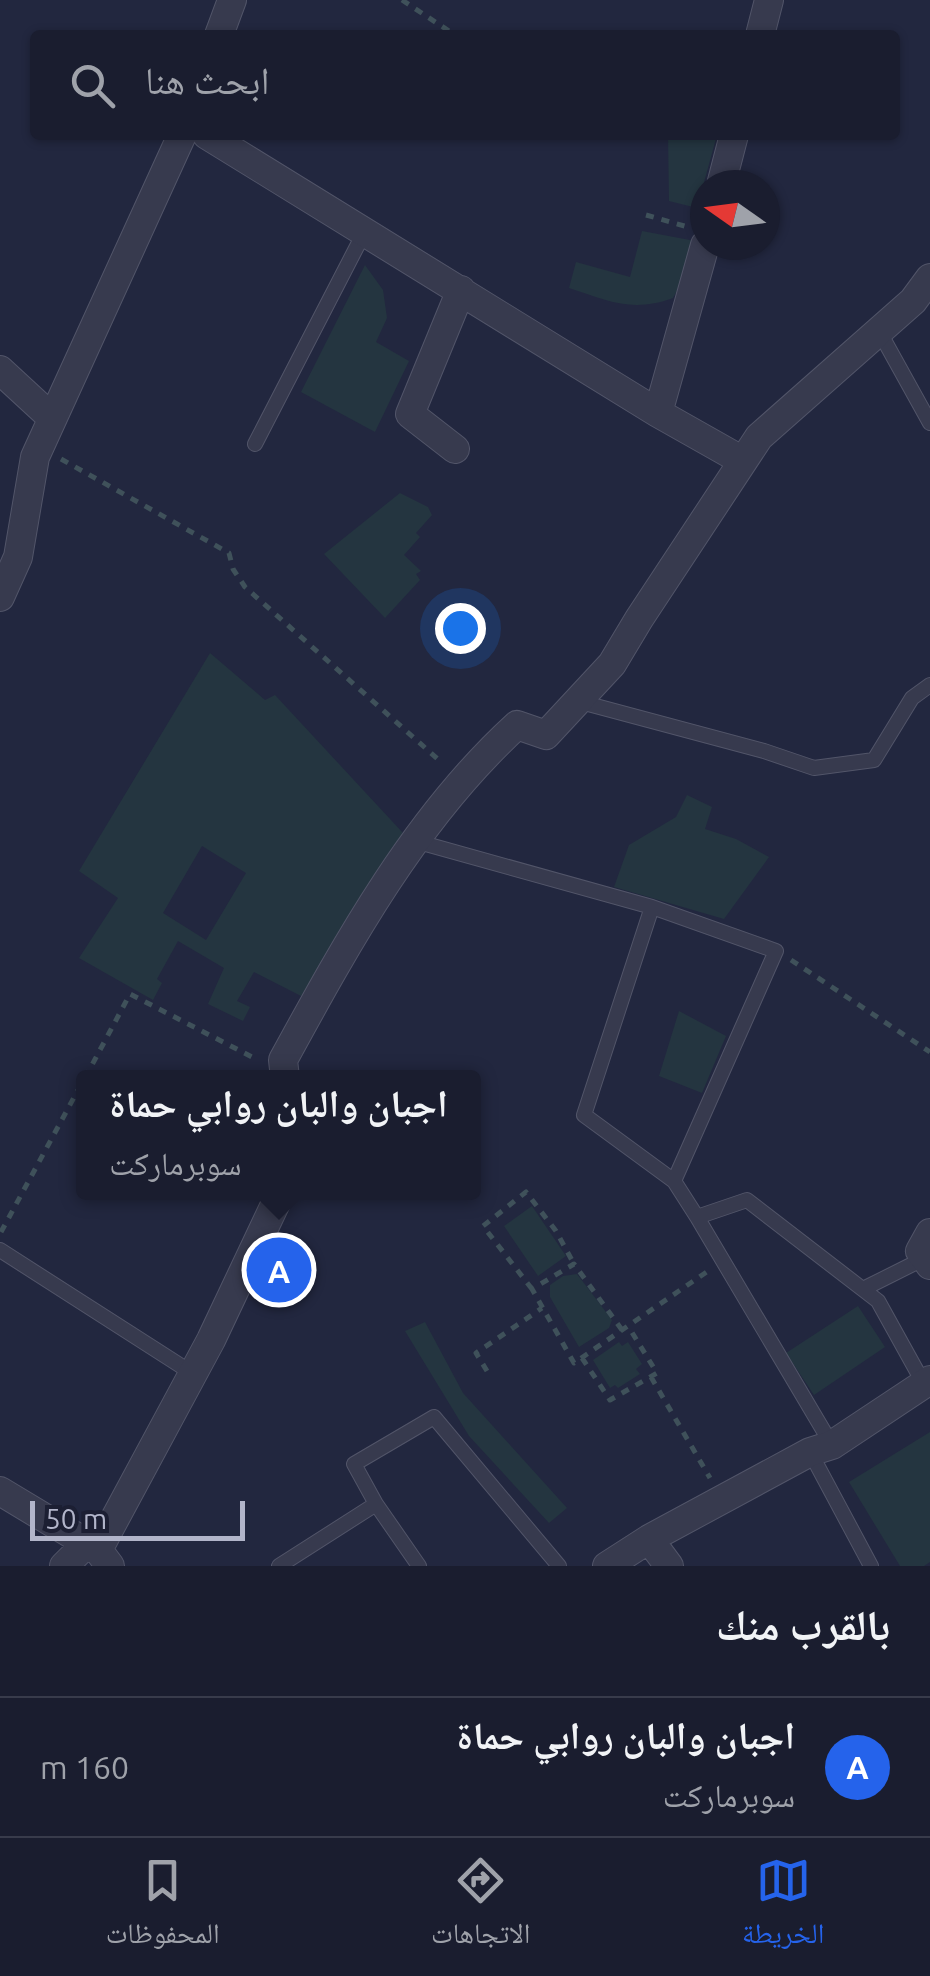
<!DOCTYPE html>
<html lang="ar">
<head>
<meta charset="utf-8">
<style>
	body { margin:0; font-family:Ubuntu,"Noto Naskh Arabic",sans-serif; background:#232637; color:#f1f3f6; direction:rtl }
	.compass { position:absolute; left:690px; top:170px; width:90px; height:90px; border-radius:50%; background:#1a1d2f; box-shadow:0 2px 8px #0004; rotate:284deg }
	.scale { position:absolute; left:30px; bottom:25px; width:215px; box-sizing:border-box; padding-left:10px; border:5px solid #b2b5ca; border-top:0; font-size:28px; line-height:35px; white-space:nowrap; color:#b2b5ca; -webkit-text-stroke:8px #1c1f33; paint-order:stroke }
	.you { position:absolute; left:460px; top:628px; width:35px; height:35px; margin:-25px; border:8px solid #fff; border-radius:50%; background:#1a73e8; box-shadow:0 0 0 15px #1a73e833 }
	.badge { display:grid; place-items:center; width:65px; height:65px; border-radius:50%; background:#2563eb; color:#fff; font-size:32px; font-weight:700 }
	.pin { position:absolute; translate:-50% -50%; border:5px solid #fff; box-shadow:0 2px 10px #0006 }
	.popup { position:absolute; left:76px; top:1070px; width:405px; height:130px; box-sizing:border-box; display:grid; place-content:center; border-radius:10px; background:#1a1d2f; filter:drop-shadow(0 2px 8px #0005); font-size:32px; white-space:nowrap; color:#9fa2aa }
	.popup b { font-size:38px; color:#f1f3f6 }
	.popup::after { content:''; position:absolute; left:50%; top:100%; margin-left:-20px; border:20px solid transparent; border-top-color:#1a1d2f }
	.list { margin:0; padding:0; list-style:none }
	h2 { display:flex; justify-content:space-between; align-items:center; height:130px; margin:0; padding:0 40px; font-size:42px }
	h2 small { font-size:32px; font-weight:400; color:#9fa2aa }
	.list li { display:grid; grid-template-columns:65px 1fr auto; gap:30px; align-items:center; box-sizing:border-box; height:140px; padding:0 40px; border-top:2px solid #383b4b }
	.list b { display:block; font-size:38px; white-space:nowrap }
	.list p { margin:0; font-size:32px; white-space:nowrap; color:#9fa2aa }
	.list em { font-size:32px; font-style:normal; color:#9fa2aa }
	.icon { flex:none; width:55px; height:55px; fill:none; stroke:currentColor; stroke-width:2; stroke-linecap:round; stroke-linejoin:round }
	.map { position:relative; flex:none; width:930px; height:1566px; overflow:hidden; direction:ltr }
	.search { position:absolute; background:#1a1d2f; box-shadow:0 2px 8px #0004; left:30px; right:30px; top:30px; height:110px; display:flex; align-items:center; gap:25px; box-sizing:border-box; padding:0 35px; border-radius:10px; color:#9fa2aa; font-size:38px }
	.sheet { height:270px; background:#1a1d2f }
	nav { display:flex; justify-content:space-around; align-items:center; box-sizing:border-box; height:140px; border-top:2px solid #383b4b; background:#1a1d2f; font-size:28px; color:#9fa2aa }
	nav a { display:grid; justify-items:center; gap:5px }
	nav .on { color:#2563eb }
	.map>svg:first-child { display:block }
	.green { fill:#243540; fill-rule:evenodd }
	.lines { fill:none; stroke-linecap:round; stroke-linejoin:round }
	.lane-casing { stroke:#525569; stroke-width:16 }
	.street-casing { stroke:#525569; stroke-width:30 }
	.path { stroke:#3f515a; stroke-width:5; stroke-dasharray:8 8; stroke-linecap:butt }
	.lane { stroke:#373a4e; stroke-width:14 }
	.street { stroke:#373a4e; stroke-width:28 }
</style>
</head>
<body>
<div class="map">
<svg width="930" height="1566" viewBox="0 0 930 1566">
	<rect width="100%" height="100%" fill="#22273f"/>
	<path class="green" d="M668,135H717L697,208L669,201Z
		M642,231L695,241L684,278L673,298C632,313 609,301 569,288L576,262L630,277Z
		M365,265L383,290L387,318L376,342L409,361L375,432L301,392Z
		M400,493L428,507L432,515L416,533L420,537L404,555L421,571L416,574L420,580L385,618L324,554Z
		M210,653L265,700L275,695L403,833L308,990L301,996L254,972L237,1001L250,1007L243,1021L208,1004L224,968L178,941L157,979L162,983L153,1000L79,958L118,898L79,871ZM202,846L246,873L206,940L163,913Z
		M687,795L712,807L705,829L736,839L769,857L724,919L614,887L629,845L676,817Z
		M679,1011L726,1036L702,1093L659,1076Z
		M532,1206L566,1256L538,1276L504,1226Z
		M577,1274L612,1320L609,1328L579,1347L550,1297V1285L563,1276Z
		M858,1306L885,1347L814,1395L786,1353Z
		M425,1322L463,1393L567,1508L549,1523L469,1436L405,1331Z
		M619,1342L622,1346L628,1342L642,1364L636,1369L640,1374L618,1388L615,1385L610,1388L593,1360Z
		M930,1432V1562L924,1566H900L849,1482Z"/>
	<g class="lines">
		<g class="lane-casing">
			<path id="lane" d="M879,331L930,423
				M255,444L365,231
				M577,701L764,751L814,768L874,760L912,698L930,685
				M415,841L652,907
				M674,1181L584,1115L652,907L776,951L674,1181L697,1217
				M0,1250L192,1373
				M863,1289L925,1258
				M832,1445L697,1217L747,1200L878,1301L924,1384
				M810,1452L871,1566
				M376,1504L354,1464L434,1417L559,1566
				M279,1566L376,1504L419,1566"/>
		</g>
		<g class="street-casing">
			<path id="street" d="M219,35L232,0
				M760,35L769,0
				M207,135L658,413L743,461
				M721,185L734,135
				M0,370L52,418
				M658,413L705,245
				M455,449L410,414L461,290
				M0,597L18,557L35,457L182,135
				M285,1078L283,1060C348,941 416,817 517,725L546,735L612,664L639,619L759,437L913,301L930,278
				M930,1233L920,1251L930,1265
				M0,1491L98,1550L110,1566
				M649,1539L669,1566
				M98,1550L211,1340L281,1192
				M64,1566L87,1543
				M607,1566L649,1539L810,1452L832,1445L930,1380"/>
		</g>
		<path class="path" d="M402,0L455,35
			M646,215L688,227
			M61,459L229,553L233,569L245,587L441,762
			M791,960L930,1052
			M85,1078L130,994L256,1059
			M1,1232L84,1079
			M532,1289L483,1226L526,1192L556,1231L574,1264
			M622,1330L574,1264L532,1289L574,1363L708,1271
			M582,1358L610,1400L657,1373L628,1326
			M487,1371L476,1353L542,1308
			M651,1377L710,1478"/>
		<use href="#lane" class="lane"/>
		<use href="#street" class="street"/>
	</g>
</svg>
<svg class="compass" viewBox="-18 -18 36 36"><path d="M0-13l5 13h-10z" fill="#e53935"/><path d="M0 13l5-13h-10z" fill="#9fa2aa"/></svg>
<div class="scale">50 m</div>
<div class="you"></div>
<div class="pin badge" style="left:279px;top:1270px">A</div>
<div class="popup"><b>اجبان والبان روابي حماة</b>سوبرماركت</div>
<div class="search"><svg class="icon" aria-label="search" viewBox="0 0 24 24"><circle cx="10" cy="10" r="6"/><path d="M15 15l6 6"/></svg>ابحث هنا</div>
</div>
<section class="sheet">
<h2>بالقرب منك<small></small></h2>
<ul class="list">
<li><span class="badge">A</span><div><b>اجبان والبان روابي حماة</b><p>سوبرماركت</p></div><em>160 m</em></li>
</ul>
</section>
<nav>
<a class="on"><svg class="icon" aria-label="map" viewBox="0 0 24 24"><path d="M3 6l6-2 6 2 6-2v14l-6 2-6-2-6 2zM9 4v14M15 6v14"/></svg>الخريطة</a>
<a><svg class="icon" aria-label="directions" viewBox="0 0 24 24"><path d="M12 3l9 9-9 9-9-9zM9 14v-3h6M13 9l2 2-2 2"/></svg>الاتجاهات</a>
<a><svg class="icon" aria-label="saved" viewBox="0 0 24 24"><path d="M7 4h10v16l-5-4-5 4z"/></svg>المحفوظات</a>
</nav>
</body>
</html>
